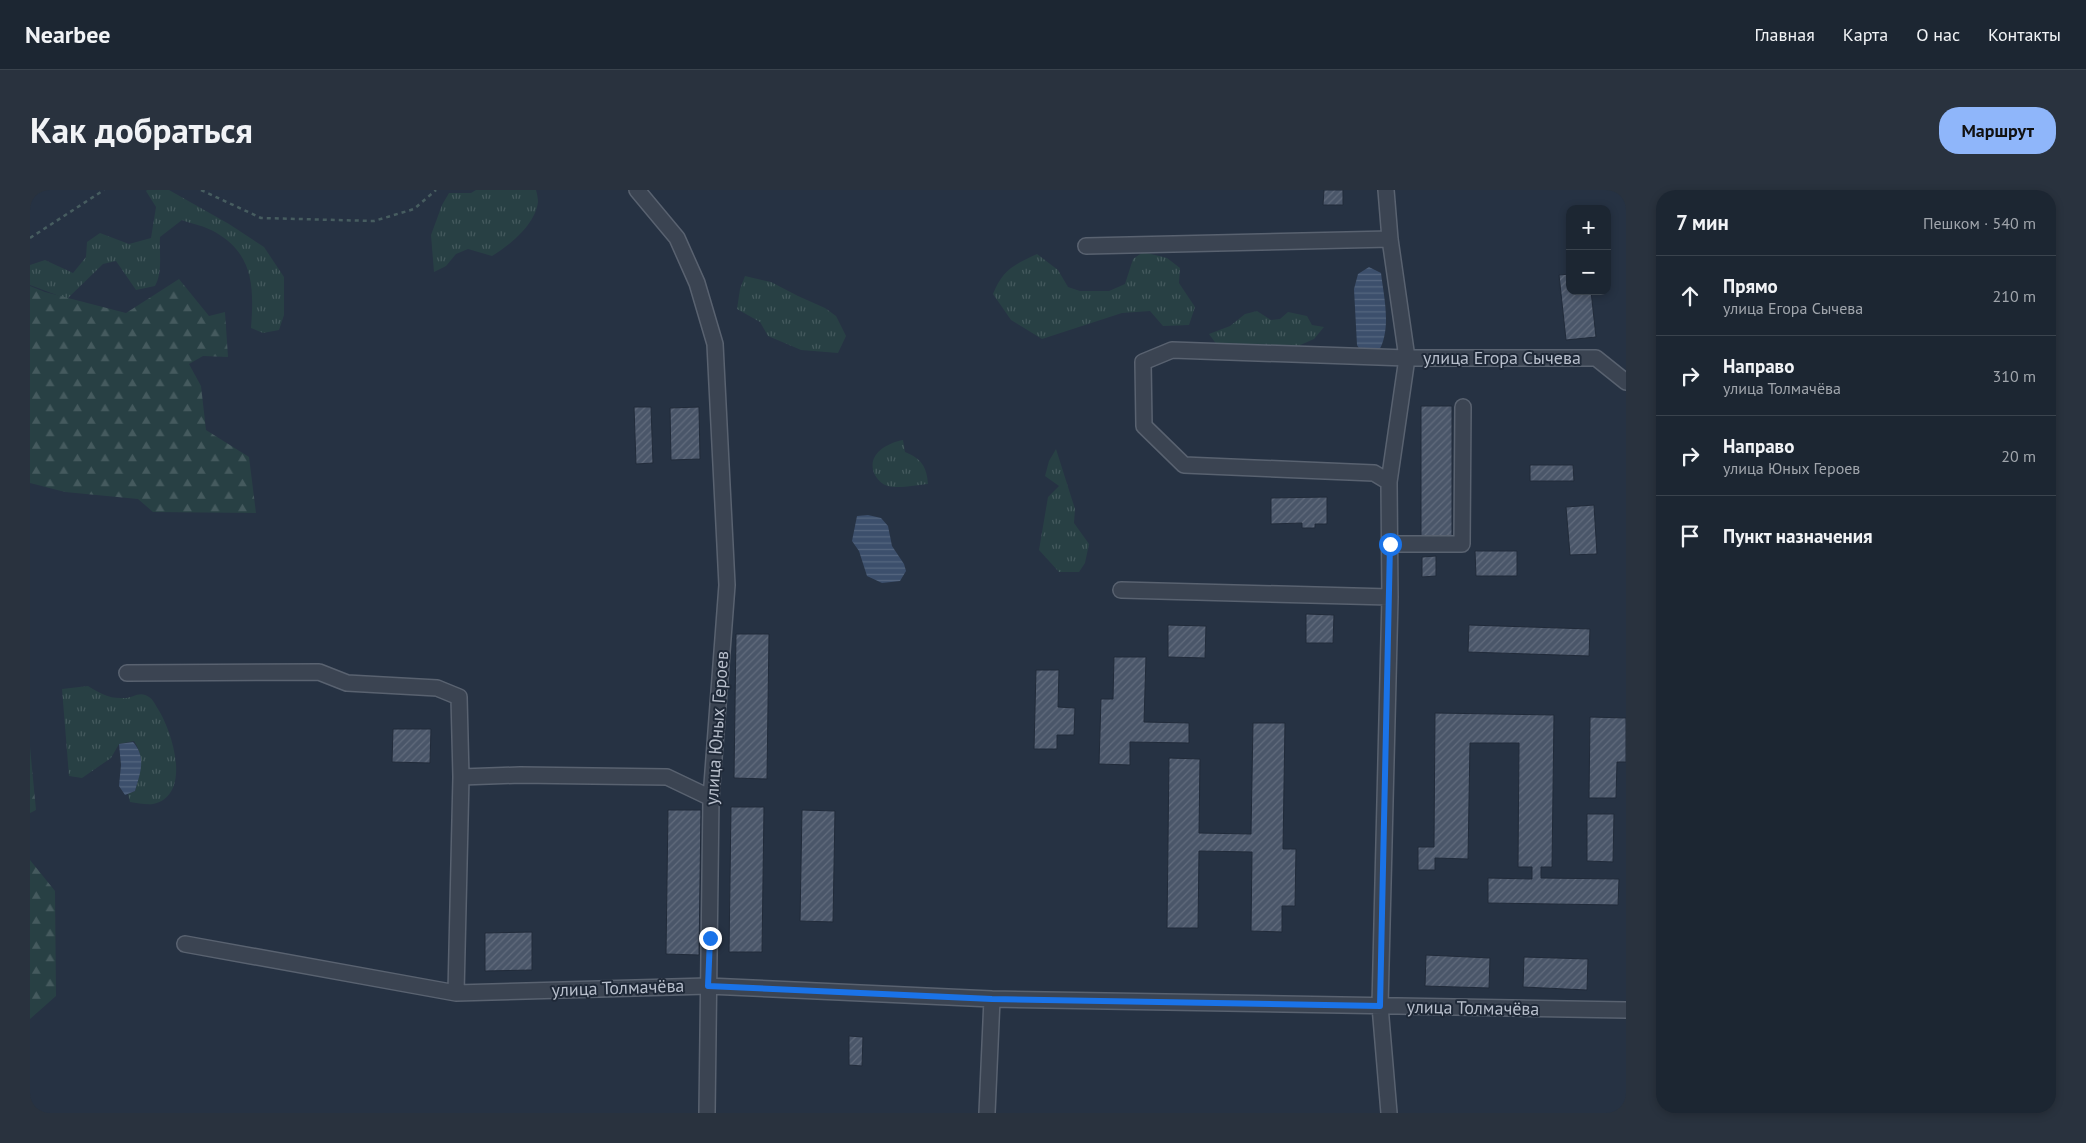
<!DOCTYPE html>
<html lang="ru">
<head>
<meta charset="utf-8">
<style>
	body { margin:0; font-family:"PT Sans",sans-serif; background:#29323e; color:#f1f3f6 }
	.controls { position:absolute; right:15px; top:15px; display:grid; overflow:hidden; border-radius:10px; box-shadow:0 2px 8px #0003 }
	.controls button { width:45px; height:45px; display:grid; place-items:center; padding:0; border:0; border-bottom:1px solid #3a434d; background:#1c2632; color:#f1f3f6; font:25px sans-serif }
	.stop { position:absolute; width:15px; height:15px; margin:-11px; border:4px solid #1a73e8; border-radius:50%; background:#fff }
	.stop.end { background:#1a73e8; border-color:#fff; box-shadow:0 1px 5px #0008 }
	.list { margin:0; padding:0; list-style:none }
	h2 { display:flex; justify-content:space-between; align-items:center; height:65px; margin:0; padding:0 20px; font-size:21px }
	h2 small { font-size:16px; font-weight:400; color:#a0a5ac }
	.list li { display:grid; grid-template-columns:32px 1fr auto; gap:15px; align-items:center; box-sizing:border-box; height:80px; padding:0 20px; border-top:1px solid #3a434d }
	.list b { display:block; font-size:19px; white-space:nowrap }
	.list p { margin:0; font-size:16px; white-space:nowrap; color:#a0a5ac }
	.list em { font-size:16px; font-style:normal; color:#a0a5ac }
	.icon { flex:none; width:28px; height:28px; fill:none; stroke:currentColor; stroke-width:2; stroke-linecap:round; stroke-linejoin:round }
	.map { position:relative; flex:none; width:1596px; height:923px; overflow:hidden; border-radius:20px }
	header { display:flex; align-items:center; gap:30px; box-sizing:border-box; height:70px; padding:0 25px; background:#1c2632; border-bottom:1px solid #3a434d }
	header strong { font-size:24px }
	nav { display:flex; gap:28px; margin-inline-start:auto; font-size:18px }
	.intro { display:flex; align-items:center; justify-content:space-between; box-sizing:border-box; height:120px; padding:0 30px }
	h1 { margin:0; font-size:35px }
	.button { padding:12px 22px; border-radius:20px; background:#8fb6fa; color:#111; font-size:18px; font-weight:700 }
	main { display:flex; gap:30px; padding:0 30px }
	aside { flex:1; background:#1c2632; border-radius:20px; box-shadow:0 2px 8px #0003 }
	.map>svg:first-child { display:block }
	.grass { fill:url(#grass-tufts) }
	.forest { fill:url(#forest-firs) }
	.water { fill:url(#water-rules) }
	.building { fill:url(#building-hatch); stroke:#212b3a }
	.lines { fill:none; stroke-linecap:round; stroke-linejoin:round }
	.minor-casing { stroke:#596270; stroke-width:18 }
	.path { stroke:#475d60; stroke-width:2.5; stroke-dasharray:4 4; stroke-linecap:butt }
	.minor { stroke:#3b4452; stroke-width:15 }
	.route { stroke:#1a73e8; stroke-width:6 }
	.labels { text-anchor:middle; stroke-width:4; stroke-linejoin:round; paint-order:stroke }
	.street-label { font-size:18px; fill:#b8bfcc; stroke:#1f2938 }
</style>
</head>
<body>
<header>
<strong>Nearbee</strong>
<nav><a>Главная</a><a>Карта</a><a>О нас</a><a>Контакты</a></nav>
</header>
<div class="intro"><h1>Как добраться</h1><a class="button">Маршрут</a></div>
<main>
<div class="map">
<svg width="1596" height="923" viewBox="0 0 1596 923">
	<defs>
		<pattern id="grass-tufts" width="24" height="20" patternUnits="userSpaceOnUse" patternTransform="scale(1.25)"><rect width="24" height="20" fill="#284044"/><path d="M3 7l-1-3M5 7V3M7 7l1-3M15 17l-1-3M17 17v-4M19 17l1-3" fill="none" stroke="#455a5e"/></pattern>
		<pattern id="forest-firs" width="22" height="20" patternUnits="userSpaceOnUse" patternTransform="scale(1.25)"><rect width="22" height="20" fill="#284044"/><path d="M5 1l3.5 6h-7zM16 11l3.5 6h-7z" fill="#455a5e"/></pattern>
		<pattern id="water-rules" width="6" height="5" patternUnits="userSpaceOnUse" patternTransform="scale(1.25)"><rect width="6" height="5" fill="#3c4f6c"/><path d="M0 2.5h6" fill="none" stroke="#566780"/></pattern>
		<pattern id="building-hatch" width="6" height="6" patternUnits="userSpaceOnUse" patternTransform="scale(1.25)"><rect width="6" height="6" fill="#4a5669"/><path d="M-1 1l2-2M0 6l6-6M5 7l2-2" fill="none" stroke="#626c7d"/></pattern>
	</defs>
	<rect width="100%" height="100%" fill="#263243"/>
	<path class="grass" d="M117,0H139L199,34L234,57L254,87V125L249,140L233,143L221,138C224,98 224,64 185,42C175,36 162,34 152,30L130,47C129,62 133,82 125,96L106,100L86,71L73,74L37,109L0,95V75L15,70L43,83L56,67L57,52L70,43L99,54L121,48L126,17L116,1Z
		M446,0H506C507,4 508,8 508,12C505,35 480,55 462,66L438,59L426,64L416,76L404,82L401,45L412,15L419,3H441Z
		M1113,62L1137,68L1150,78L1149,93L1165,117L1159,135L1133,136L1120,121L1092,123L1012,149L981,130L963,104C973,79 984,75 1007,64L1028,80L1038,97L1050,101H1079L1095,94L1103,69Z
		M715,86L741,92L768,106L795,118L806,126L816,146L808,163L771,160L738,146L730,132L707,119L710,99Z
		M1227,121L1241,130L1250,129L1258,122L1277,126L1282,135L1294,137L1284,149L1266,157L1187,155L1179,144L1200,136L1215,124Z
		M873,250L875,262C891,268 897,277 898,294C888,295 867,299 858,296C852,295 846,288 844,283C837,264 857,253 873,250Z
		M1026,259L1045,319L1044,333L1059,354L1055,373L1049,382H1029L1009,360L1018,307L1029,296L1015,286L1019,271Z
		M58,496C70,503 79,509 94,508C103,508 110,500 119,507C123,509 126,516 128,519C142,541 163,605 123,614C117,615 107,613 100,612L98,604L105,601C110,584 115,567 104,551L89,554L81,568L52,588L39,586L32,499Z"/>
	<path class="forest" d="M149,89L179,126L195,122L198,167L173,166L159,174L171,196L176,240L219,267L226,323L123,322L108,309L35,302L0,293V96L15,102L96,123Z
		M0,557L6,620L0,623Z
		M0,670L25,701L26,806L0,829Z"/>
	<path class="water" d="M1339,77L1351,83C1354,108 1362,140 1348,162L1330,160L1327,155L1324,99L1328,84Z
		M838,325L851,328L858,336L862,356L874,374L876,381L870,391L852,393L837,386L829,361L822,351L827,326Z
		M103,552C117,568 110,583 105,601L95,605L89,596L91,575L89,554Z"/>
	<path class="building" d="M1294,0H1313V15H1293Z
		M1540,84V101H1561L1566,147L1536,150L1529,85Z
		M1391,216H1422V346H1391Z
		M604,217H621L623,273L606,274Z
		M669,217L670,269L641,270L640,218Z
		M1500,275H1543L1544,291H1500Z
		M1297,307V334H1285V338H1272V333L1241,334V308Z
		M1564,315L1567,364L1540,365L1536,317Z
		M1445,361H1487V386H1446Z
		M1406,366V386L1392,387V367Z
		M1276,424L1304,425L1303,453H1276Z
		M1138,435L1176,436L1175,468L1138,467Z
		M1439,435L1560,439L1559,466L1438,462Z
		M706,444H739L737,589L704,588Z
		M1084,467H1116L1114,532L1159,533V553L1100,552V575L1069,574L1071,509H1083Z
		M1006,480H1029L1028,517L1045,518L1044,545H1027V559H1004Z
		M1405,523L1524,525L1522,677H1511V688L1589,689L1588,715L1458,713V688L1502,689V677H1488L1489,553H1440L1438,669L1405,668V680H1388V657H1404Z
		M1560,527L1596,528V572H1587L1586,608H1559Z
		M1223,533H1255L1253,659H1266L1265,716H1252V742L1221,741L1222,662L1169,661L1168,738H1137L1139,568L1170,569L1169,643L1221,644Z
		M363,539H401L400,573L362,572Z
		M701,617H734L732,762H699Z
		M638,620H671L669,765L636,764Z
		M772,620L805,621L803,732L770,731Z
		M1557,624H1584L1583,672L1557,671Z
		M502,742V780L455,781V743Z
		M1396,765L1460,768L1459,798L1395,796Z
		M1494,767L1558,769L1557,800L1493,797Z
		M819,846L833,847L832,876L819,875Z"/>
	<g class="lines">
		<g class="minor-casing">
			<path id="minor" d="M607,0L647,48L667,93L685,154L697,395L681,608L677,923
				M1356,0L1360,49L1377,168L1142,160L1113,172L1114,236L1154,275L1344,283L1359,292
				M1056,56L1360,49
				M1361,354H1432L1433,217
				M1091,400L1360,407
				M97,483L289,482L317,493L407,498L429,507L431,587L426,803
				M431,587L490,585L637,587L681,608
				M155,754L426,803L678,796L962,809L1596,820
				M957,923L962,809
				M1359,923L1350,816L1360,407L1359,292L1377,168H1566L1596,192"/>
		</g>
		<path class="path" d="M171,0L231,28L344,31L384,19L406,0
			M0,48L74,0"/>
		<use href="#minor" class="minor"/>
	</g>
	<g class="lines">
		<path class="route" d="M680,748L678,796L962,809L1350,816L1360,354"/>
	</g>
	<g class="labels">
		<g class="street-label">
			<text x="1472" y="174">улица Егора Сычева</text>
			<text transform="translate(687 538) rotate(-86)" y="6">улица Юных Героев</text>
			<text transform="translate(588 798) rotate(-2)" y="6">улица Толмачёва</text>
			<text transform="translate(1443 818) rotate(1)" y="6">улица Толмачёва</text>
		</g>
	</g>
</svg>
<div class="controls">
<button>+</button>
<button>−</button>
</div>
<div class="stop" style="left:1360px;top:354px"></div>
<div class="stop end" style="left:680px;top:748px"></div>
</div>
<aside>
<h2>7 мин<small>Пешком · 540 m</small></h2>
<ul class="list">
<li><svg class="icon" aria-label="ahead" viewBox="0 0 24 24"><path d="M12 20V5M6 11l6-6 6 6"/></svg><div><b>Прямо</b><p>улица Егора Сычева</p></div><em>210 m</em></li>
<li><svg class="icon" aria-label="right" viewBox="0 0 24 24"><path d="M7 20v-9h11M14 6l5 5-5 5"/></svg><div><b>Направо</b><p>улица Толмачёва</p></div><em>310 m</em></li>
<li><svg class="icon" aria-label="right" viewBox="0 0 24 24"><path d="M7 20v-9h11M14 6l5 5-5 5"/></svg><div><b>Направо</b><p>улица Юных Героев</p></div><em>20 m</em></li>
<li><svg class="icon" aria-label="arrive" viewBox="0 0 24 24"><path d="M6 21V4h12l-3 4 3 4H6"/></svg><div><b>Пункт назначения</b></div></li>
</ul>
</aside>
</main>
</body>
</html>
